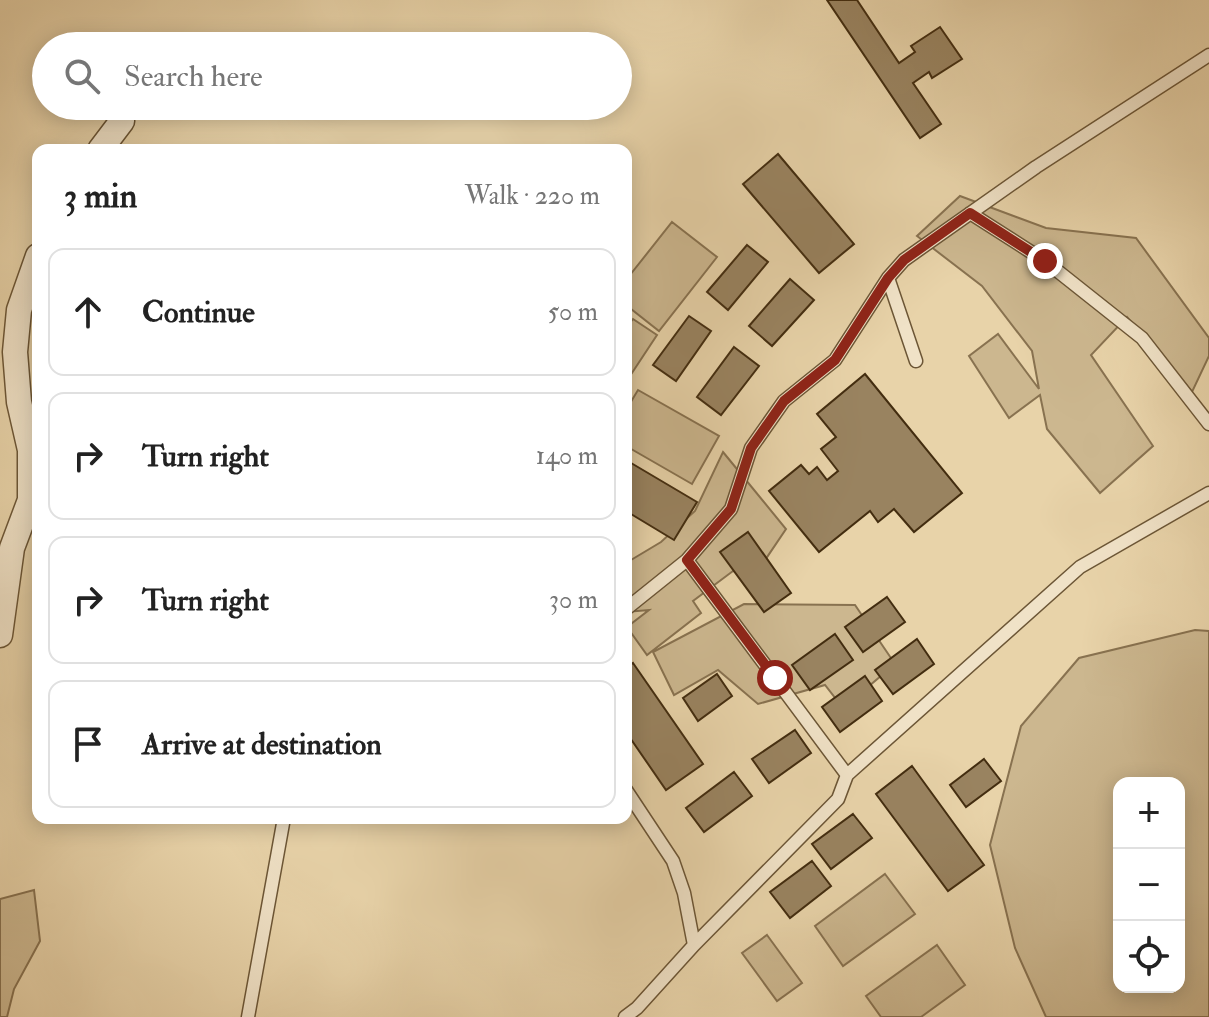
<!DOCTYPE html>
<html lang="en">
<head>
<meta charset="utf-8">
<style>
	body { margin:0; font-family:"IM FELL Double Pica",serif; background:#f2f2f2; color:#222 }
	.controls { position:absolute; right:24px; bottom:24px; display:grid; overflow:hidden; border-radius:16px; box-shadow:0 4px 20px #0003 }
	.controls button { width:72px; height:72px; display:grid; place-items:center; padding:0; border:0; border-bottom:2px solid #e0e0e0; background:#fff; color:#222; font:40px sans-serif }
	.stop { position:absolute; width:24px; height:24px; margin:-18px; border:6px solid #8f2418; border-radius:50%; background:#fff }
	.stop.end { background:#8f2418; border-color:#fff; box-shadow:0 2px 8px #0008 }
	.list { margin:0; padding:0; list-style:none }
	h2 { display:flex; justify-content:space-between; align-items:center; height:104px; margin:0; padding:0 32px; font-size:34px }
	h2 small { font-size:26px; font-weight:400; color:#767676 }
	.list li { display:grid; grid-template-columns:52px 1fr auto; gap:24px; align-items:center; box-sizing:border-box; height:128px; margin:0 16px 16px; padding:0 16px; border:2px solid #e0e0e0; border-radius:16px }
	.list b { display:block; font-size:30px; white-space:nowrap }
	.list em { font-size:26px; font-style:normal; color:#767676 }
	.icon { flex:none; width:44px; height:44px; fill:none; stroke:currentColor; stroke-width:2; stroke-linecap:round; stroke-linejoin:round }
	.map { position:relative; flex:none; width:1209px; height:1017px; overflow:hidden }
	.search { position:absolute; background:#fff; box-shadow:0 4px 20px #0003; left:32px; top:32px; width:600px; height:88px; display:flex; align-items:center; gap:20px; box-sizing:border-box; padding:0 28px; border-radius:44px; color:#767676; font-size:30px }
	.panel { position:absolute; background:#fff; box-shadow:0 4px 20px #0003; left:32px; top:144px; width:600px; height:680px; border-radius:16px }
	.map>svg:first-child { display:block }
	.green { fill:#ccb78f; stroke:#887250; stroke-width:2; fill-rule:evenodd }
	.building { fill:#998360; stroke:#432d10; stroke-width:2 }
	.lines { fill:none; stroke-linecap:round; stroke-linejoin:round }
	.lane-casing { stroke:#6c5636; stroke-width:15 }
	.street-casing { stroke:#6c5636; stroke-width:27 }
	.lane { stroke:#f0e2c7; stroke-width:12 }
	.street { stroke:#f0e2c7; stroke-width:24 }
	.route { stroke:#8f2418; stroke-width:10 }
</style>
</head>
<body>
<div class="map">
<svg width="1209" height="1017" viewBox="0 0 1209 1017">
	<rect width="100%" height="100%" fill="#e8d3a9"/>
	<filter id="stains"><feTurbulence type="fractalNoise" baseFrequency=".0025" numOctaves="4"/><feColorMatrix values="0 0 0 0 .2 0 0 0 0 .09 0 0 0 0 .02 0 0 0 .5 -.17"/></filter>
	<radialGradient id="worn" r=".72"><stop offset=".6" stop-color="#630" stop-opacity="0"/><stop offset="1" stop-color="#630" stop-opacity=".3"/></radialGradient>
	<path class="green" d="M960,196L1046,228L1136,238L1209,338V356L1192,392L1127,317L1091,355L1153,446L1100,493L1047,429L1040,395L1009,418L969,356L998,334L1039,389L1032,351L982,286L917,236Z
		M672,222L717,257L659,331L626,305V280Z
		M633,319L657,335L626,382V328Z
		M638,390L719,436L692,484L626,446V410Z
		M723,452L786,529L755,575L733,571L693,601L701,613L647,655L627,627L649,610L626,612V563L661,542L695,511Z
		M744,604L855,605L895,664L843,708L825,685L758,704L718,670L674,695L653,652Z
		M1195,630L1209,631V1017H1046L1015,948L990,845L1021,726L1079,658ZM1119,783H1179V987H1119Z
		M885,874L915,914L843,966L815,926Z
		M34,890L40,941L14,989L7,1017H0V899Z
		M767,935L802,983L777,1001L742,953Z
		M937,945L965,985L921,1017H881L866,996Z"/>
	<path class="building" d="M827,0H857L899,63L915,52L911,46L940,27L962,59L932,78L929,72L913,83L941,124L920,138Z
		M778,154L854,244L819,273L743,184Z
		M747,245L768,262L728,310L707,292Z
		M790,279L814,300L772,346L749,326Z
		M689,316L711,331L676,381L653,365Z
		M734,347L759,366L721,415L697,397Z
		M865,374L962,493L914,532L894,509L878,522L870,511L819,552L769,491L801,465L809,474L817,467L827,480L838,471L821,449L836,437L817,414Z
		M626,460L697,502L674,540L626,511Z
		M748,532L791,593L764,612L720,552Z
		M887,597L905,622L863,652L845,627Z
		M835,634L853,660L810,690L792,665Z
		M917,639L934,664L893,694L875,670Z
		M633,663L703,764L666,790L626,732V668Z
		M717,674L732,696L698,721L683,698Z
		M865,676L882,701L840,732L822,707Z
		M795,730L811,753L769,783L752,759Z
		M984,759L1001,781L966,807L950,785Z
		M912,766L984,865L948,891L876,794Z
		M734,772L752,796L704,832L686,808Z
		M853,814L872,838L831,869L812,844Z
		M812,861L831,886L790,918L770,892Z"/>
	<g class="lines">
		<g class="lane-casing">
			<path id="lane" d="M970,213L1045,261L1142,338L1209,424
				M888,278L916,361
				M687,560L847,775
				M626,609L687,560L731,509L751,448L784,401L835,360L888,278L904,260L1036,167L1209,55
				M626,790L673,861L684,893L694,945
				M248,1017L284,818
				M625,1017L637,1008L694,945L838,799L847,775L1080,567L1209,493"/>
		</g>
		<g class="street-casing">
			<path id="street" d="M100,150L122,121
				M0,635L12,548L30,500V450L19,402L15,352L19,310L38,256"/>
		</g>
		<use href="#lane" class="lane"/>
		<use href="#street" class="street"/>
	</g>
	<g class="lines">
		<path class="route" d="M775,678L687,560L731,509L751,448L784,401L835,360L888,278L904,260L970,213L1045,261"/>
	</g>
	<rect width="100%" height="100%" filter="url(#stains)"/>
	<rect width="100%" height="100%" fill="url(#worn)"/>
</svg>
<div class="controls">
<button>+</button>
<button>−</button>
<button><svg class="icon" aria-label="locate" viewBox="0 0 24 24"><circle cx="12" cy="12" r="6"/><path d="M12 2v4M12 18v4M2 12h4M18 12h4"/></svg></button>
</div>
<div class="stop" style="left:775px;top:678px"></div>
<div class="stop end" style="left:1045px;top:261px"></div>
<div class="search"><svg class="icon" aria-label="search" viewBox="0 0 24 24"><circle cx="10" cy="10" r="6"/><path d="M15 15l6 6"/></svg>Search here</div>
<section class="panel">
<h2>3 min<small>Walk · 220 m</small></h2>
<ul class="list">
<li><svg class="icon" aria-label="ahead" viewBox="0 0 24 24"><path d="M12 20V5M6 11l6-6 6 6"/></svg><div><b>Continue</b></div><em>50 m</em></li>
<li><svg class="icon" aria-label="right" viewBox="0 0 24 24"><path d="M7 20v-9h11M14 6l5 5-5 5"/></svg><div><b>Turn right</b></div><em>140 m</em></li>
<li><svg class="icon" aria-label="right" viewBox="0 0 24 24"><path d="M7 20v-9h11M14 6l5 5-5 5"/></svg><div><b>Turn right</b></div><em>30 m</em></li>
<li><svg class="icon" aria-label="arrive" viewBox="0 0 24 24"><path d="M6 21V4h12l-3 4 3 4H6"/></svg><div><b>Arrive at destination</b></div></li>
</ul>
</section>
</div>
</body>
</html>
